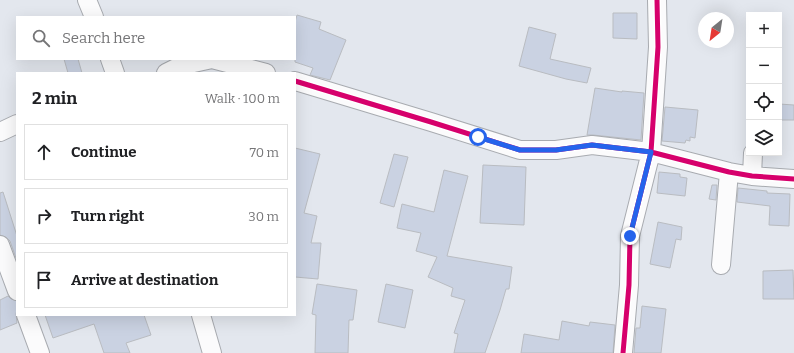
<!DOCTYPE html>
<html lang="en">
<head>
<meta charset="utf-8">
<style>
	body { margin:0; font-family:Bitter,serif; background:#f2f2f2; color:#202124 }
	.controls { position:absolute; right:12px; top:12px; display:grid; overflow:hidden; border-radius:0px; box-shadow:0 4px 16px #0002 }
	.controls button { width:36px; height:36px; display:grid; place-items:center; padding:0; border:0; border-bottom:1px solid #e0e0e0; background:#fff; color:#202124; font:20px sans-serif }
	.compass { position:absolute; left:698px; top:12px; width:36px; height:36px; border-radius:50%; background:#fff; box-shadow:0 4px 16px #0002; rotate:210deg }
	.stop { position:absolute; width:12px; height:12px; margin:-9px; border:3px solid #2563eb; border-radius:50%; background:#fff }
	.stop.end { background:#2563eb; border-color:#fff; box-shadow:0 1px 4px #0008 }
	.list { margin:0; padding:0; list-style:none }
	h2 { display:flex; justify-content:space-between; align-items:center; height:52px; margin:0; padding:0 16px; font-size:17px }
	h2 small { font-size:13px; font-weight:400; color:#757577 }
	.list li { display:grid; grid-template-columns:26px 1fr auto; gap:12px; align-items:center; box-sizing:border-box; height:56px; margin:0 8px 8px; padding:0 8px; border:1px solid #e0e0e0; border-radius:0px }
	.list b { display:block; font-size:15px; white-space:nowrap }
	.list em { font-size:13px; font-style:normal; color:#757577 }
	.icon { flex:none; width:22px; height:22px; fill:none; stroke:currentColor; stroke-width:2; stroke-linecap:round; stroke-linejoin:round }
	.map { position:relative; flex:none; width:794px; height:353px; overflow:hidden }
	.search { position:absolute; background:#fff; box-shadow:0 4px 16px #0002; left:16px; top:16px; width:280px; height:44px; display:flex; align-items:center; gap:10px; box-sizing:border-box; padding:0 14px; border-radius:0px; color:#757577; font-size:15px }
	.panel { position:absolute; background:#fff; box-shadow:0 4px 16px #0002; left:16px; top:72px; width:280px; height:244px; border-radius:0px }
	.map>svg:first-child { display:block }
	.building { fill:#cad2e2; stroke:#b9bcc1 }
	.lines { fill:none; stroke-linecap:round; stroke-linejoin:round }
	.street-casing { stroke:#a8abb0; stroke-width:20 }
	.street { stroke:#fbfbfc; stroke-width:18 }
	.cycleway-casing { stroke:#fff; stroke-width:8 }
	.cycleway { stroke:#d6006c; stroke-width:5 }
	.route { stroke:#2563eb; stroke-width:5 }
</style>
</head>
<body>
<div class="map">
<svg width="794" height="353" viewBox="0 0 794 353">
	<rect width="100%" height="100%" fill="#e3e7ee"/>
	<path class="building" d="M613,13H637V39L613,38Z
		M297,15L321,22L319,29L346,40L330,80L310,75L313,68L295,62V22Z
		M529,27L556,34L550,59L591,68L587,83L566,79L519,66Z
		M64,59H78L82,73H68Z
		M595,88L622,92V91L644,93L641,140L593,135H587Z
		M779,104L794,105V120H779Z
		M665,107L698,110L695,138L690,137V141L686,140L685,143L662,141Z
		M295,148L320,154L304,213L317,216L311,243H321L318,279L295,277Z
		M394,154L408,157L394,207L380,203Z
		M483,165L526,167L524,225L480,223Z
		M444,170L468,176L447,256L512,267L509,289H506L500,310L485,353H454L458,334L454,333L465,300L451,296L453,288L428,277L437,257L416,251L421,233L397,228L402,204L434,212Z
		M659,172L680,174V177L687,178L685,196L657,193Z
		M712,185H717L716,200L709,199Z
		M738,188L767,191V193L790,194L789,226L769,225L770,206L737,202Z
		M3,192L17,236V261L10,241L6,237L0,235V193Z
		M658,222L682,227L681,240L676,239L670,268L650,264Z
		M793,270L794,299H763V271Z
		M317,284L357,290L353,320H349L348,353H315L316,315L312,314Z
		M386,284L413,290L405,328L378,322Z
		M8,296L11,299L17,301V310L16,314L17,323L0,330V300Z
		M642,306L666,309L661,353H634L636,328H640Z
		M45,315H144L151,335L126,343L130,353H104L94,324L53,338Z
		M562,321L589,326L590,322L615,325L613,353H521L524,334L559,340Z"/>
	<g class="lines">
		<g class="street-casing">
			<path id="street" d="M87,0L94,17
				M110,59L115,73
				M166,73L180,66L212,59L266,73
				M295,81L431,122L520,150H556L592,145L651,152L729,172L752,176L794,179
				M0,132L17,124
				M752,176L753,153
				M0,245L17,291
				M721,265L729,172
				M26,315L40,353
				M201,315L212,353
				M623,353L629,285L630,236L651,152L658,47L657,0"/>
		</g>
		<use href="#street" class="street"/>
		<g class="cycleway-casing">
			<path id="cycleway" d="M295,81L431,122L520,150H556L592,145L651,152L729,172L752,176L794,179
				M623,353L629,285L630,236L651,152L658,47L657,0"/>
		</g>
		<use href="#cycleway" class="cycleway"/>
	</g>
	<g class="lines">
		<path class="route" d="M478,137L520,150H556L592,145L651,152L630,236"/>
	</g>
</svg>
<div class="controls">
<button>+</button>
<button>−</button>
<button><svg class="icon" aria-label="locate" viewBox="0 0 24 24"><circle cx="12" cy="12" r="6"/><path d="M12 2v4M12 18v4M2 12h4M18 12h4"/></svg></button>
<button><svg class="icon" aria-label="layers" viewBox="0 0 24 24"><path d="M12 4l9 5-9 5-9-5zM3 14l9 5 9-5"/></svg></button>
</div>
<svg class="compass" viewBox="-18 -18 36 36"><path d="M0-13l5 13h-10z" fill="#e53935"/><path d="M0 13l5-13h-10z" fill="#757577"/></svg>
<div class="stop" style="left:478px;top:137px"></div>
<div class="stop end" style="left:630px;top:236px"></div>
<div class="search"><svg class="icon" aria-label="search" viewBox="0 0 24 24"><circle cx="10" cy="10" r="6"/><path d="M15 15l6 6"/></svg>Search here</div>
<section class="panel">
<h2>2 min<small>Walk · 100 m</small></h2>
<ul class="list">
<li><svg class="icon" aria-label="ahead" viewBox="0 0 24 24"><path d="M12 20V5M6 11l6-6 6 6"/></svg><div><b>Continue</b></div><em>70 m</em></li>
<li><svg class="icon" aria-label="right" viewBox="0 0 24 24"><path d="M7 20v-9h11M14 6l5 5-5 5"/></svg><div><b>Turn right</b></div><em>30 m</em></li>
<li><svg class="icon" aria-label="arrive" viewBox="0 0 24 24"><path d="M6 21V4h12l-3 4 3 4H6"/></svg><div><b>Arrive at destination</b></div></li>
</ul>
</section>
</div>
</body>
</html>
